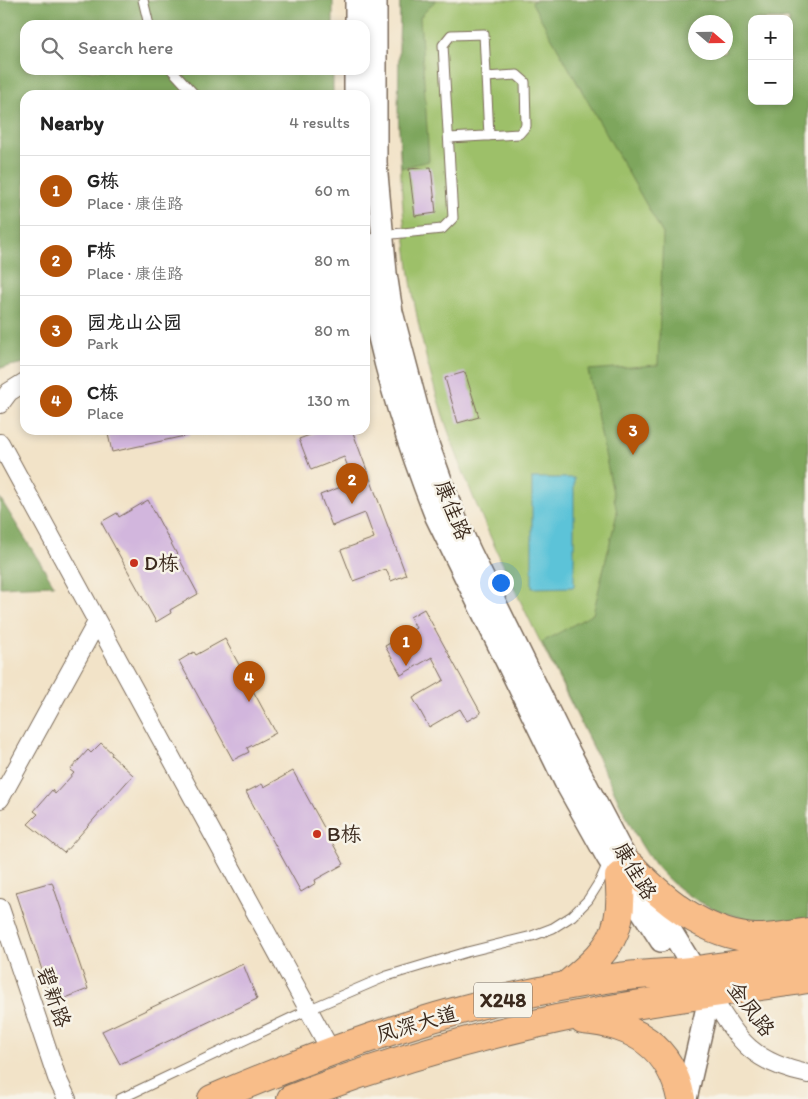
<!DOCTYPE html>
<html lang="en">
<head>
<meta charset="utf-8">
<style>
	body { margin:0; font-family:Itim,"LXGW WenKai TC",sans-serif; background:#f2f2f2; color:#222 }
	.controls { position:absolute; right:15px; top:15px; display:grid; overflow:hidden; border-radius:10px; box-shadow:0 2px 8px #0003 }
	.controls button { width:45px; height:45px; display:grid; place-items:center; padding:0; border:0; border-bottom:1px solid #e0e0e0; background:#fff; color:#222; font:25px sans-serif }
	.compass { position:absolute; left:688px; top:15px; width:45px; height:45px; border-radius:50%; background:#fff; box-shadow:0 2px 8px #0003; rotate:110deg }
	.you { position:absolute; left:500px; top:582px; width:18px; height:18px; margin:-12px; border:4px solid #fff; border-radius:50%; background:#1a73e8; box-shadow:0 0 0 8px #1a73e833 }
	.badge { display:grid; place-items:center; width:32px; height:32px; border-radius:50%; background:#b45309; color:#fff; font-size:16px; font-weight:700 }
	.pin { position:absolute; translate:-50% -41px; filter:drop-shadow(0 1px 2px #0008) }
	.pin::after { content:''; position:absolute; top:26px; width:18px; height:15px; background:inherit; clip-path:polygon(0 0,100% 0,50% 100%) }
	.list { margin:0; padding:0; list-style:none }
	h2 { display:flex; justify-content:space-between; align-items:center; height:65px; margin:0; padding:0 20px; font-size:21px }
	h2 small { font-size:16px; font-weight:400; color:#767676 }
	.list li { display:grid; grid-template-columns:32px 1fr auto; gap:15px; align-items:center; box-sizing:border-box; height:70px; padding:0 20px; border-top:1px solid #e0e0e0 }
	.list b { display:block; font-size:19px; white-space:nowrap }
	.list p { margin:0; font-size:16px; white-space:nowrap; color:#767676 }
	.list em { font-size:16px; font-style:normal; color:#767676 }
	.icon { flex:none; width:28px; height:28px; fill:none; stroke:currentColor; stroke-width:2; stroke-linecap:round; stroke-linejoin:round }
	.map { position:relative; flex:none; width:808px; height:1099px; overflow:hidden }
	.search { position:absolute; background:#fff; box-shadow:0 2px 8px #0003; left:20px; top:20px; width:350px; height:55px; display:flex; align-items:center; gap:12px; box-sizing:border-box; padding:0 18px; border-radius:15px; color:#767676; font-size:19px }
	.panel { position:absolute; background:#fff; box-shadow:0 2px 8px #0003; left:20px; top:90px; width:350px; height:345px; border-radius:15px }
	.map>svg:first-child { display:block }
	.green { fill:#9dc069; stroke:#6c7544; fill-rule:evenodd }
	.forest { fill:#7ea65d; stroke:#5c683e; fill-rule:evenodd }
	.water { fill:#5bc3d8; stroke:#4b767b }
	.building { fill:#d2b6dd }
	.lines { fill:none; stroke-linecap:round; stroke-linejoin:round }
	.service-casing { stroke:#7b6b5a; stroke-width:11 }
	.minor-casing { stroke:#7b6b5a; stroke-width:20 }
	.tertiary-casing { stroke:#7b6b5a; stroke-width:24 }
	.primary-casing { stroke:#7b6b5a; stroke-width:30 }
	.service { stroke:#fff; stroke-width:9 }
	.minor { stroke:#fff; stroke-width:18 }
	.tertiary { stroke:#fff; stroke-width:21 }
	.primary { stroke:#f8bd89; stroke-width:28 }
	.poi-dot { fill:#c8321e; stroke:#f7f3e8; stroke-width:2 }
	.labels { text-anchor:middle; stroke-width:5; stroke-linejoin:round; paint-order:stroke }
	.shield { fill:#f7f3e8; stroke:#73665b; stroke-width:1 }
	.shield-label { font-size:20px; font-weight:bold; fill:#3b2a1e }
	.street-label { font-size:21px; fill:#3b2a1e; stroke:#f7f3e8 }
	.poi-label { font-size:21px; fill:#3b2a1e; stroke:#f7f3e8; text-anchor:start }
</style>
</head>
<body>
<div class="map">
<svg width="808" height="1099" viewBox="0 0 808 1099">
	<rect width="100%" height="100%" fill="#f7f3e8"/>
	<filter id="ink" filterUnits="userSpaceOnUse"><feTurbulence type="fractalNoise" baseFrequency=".02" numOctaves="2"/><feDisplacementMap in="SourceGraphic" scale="10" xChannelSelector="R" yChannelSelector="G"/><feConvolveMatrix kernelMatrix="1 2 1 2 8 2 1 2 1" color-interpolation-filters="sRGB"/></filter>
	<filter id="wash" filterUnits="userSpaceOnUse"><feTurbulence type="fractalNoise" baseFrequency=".0096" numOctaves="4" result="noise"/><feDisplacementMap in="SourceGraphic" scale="20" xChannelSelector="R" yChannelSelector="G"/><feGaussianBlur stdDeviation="1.12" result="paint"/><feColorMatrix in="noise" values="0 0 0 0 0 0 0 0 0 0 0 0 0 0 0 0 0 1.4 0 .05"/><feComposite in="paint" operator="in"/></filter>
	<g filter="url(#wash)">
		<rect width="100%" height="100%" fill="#f2e3c8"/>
		<path class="green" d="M400,0H808L773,923C729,919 687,900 657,867C648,857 642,843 635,831C617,798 602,765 585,732C518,595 442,458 415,306C397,205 398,102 400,0ZM752,19H789V101H752ZM696,22H726V52H696Z"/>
		<path class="forest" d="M0,0H333V25H25V70H333V95H25V363L0,368Z
			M400,0H436L420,17L429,161L401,168L398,110Z
			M534,0H808V920C753,929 691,910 655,865C633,837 619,800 603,768C583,726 562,684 542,642L593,614L617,513L588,370L658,365L663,234L532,3ZM752,19H789V101H752ZM696,22H726V52H696Z
			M0,498L54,585L0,587Z"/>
		<path class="water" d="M532,478H574V587L532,588Z"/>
		<g id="blocks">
			<path class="building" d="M431,167L436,213L415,216L409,169Z
				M465,372L479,417L458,423L445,378Z
				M117,430H189V435L112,452L108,434L118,432Z
				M323,430H352L406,575L391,581L386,569L353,581L341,550L374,538L365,513L332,526L320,495L354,482L344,457L311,470L299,439Z
				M148,500L198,594L170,610L171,613L156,622L101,522L117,513L119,517Z
				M424,609L481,713L467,721L460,709L429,727L413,698L444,680L432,657L401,675L385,646L416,628L410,617Z
				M225,639L276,733L247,748L249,752L233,760L179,661L194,652L196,655Z
				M101,743L112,753L111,755L133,775L64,853L28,824L38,814L34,811L52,790L55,794L74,773L70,770L88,750L91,753Z
				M293,771L344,864L315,880L316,883L301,892L246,792L262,784L264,787Z
				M52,882L88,989L53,1003L16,892Z
				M243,964L257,999L120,1064L102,1031Z"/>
		</g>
	</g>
	<g filter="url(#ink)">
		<use href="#blocks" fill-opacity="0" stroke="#7b6b5a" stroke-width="1"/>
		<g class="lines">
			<g class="service-casing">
				<path id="service" d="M143,0L149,25
					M172,70L195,95
					M449,138L519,134L526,126L525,82L517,75L486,77
					M383,235L442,229L453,218L443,45L451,35L484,34L489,136
					M120,1099L308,1010L387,976L467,952L532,936L553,928L572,916L588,900L600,881L608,863"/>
			</g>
			<g class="minor-casing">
				<path id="minor" d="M0,404L9,392L25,382
					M0,443L331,1051
					M0,799L97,622
					M0,908L57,1078L67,1099
					M706,988C737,1037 747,1061 808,1074"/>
			</g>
			<g class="tertiary-casing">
				<path id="tertiary" d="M376,0V163L386,273L392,312L424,433L452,510L470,551L561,736L620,848L695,970
					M356,25V0
					M355,95V70
					M365,243C368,268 370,294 375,319C389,387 411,453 436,517L565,782L607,857L661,941
					M686,1099L710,994L698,985"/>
			</g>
			<g class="primary-casing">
				<path id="primary" d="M631,866C663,900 705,935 755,938C772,939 790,935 808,932
					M567,985C608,951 626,933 619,877
					M583,1020C634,1024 671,1047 681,1099
					M212,1099C340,1044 474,998 613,978C635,974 658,974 681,972C723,967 766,960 808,954
					M291,1099C378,1065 466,1039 557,1019C639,1002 724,992 808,979"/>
			</g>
			<use href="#service" class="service"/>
			<use href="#minor" class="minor"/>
			<use href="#tertiary" class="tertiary"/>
			<use href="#primary" class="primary"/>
		</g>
	</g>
	<g class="poi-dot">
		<circle cx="134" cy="563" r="5"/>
		<circle cx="317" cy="834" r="5"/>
	</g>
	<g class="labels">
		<rect class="shield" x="474" y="982.5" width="58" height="35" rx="4"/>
		<g class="shield-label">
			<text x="503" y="1007">X248</text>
		</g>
		<g class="street-label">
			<text transform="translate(453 510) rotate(68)" y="7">康佳路</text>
			<text transform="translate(635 871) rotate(59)" y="7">康佳路</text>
			<text transform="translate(54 997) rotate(71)" y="7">碧新路</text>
			<text transform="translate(751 1009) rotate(53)" y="7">金凤路</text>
			<text transform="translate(417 1024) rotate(-16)" y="7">凤深大道</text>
		</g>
		<g class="poi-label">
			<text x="144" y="570">D栋</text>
			<text x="327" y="841">B栋</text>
		</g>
	</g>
</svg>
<div class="controls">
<button>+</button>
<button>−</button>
</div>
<svg class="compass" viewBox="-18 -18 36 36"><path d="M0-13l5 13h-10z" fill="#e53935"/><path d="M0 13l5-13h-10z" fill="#767676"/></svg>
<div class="you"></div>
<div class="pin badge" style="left:406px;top:666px">1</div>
<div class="pin badge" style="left:352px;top:504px">2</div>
<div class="pin badge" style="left:633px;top:455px">3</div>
<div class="pin badge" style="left:249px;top:702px">4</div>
<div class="search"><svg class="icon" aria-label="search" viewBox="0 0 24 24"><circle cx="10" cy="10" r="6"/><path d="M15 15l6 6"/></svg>Search here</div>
<section class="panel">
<h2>Nearby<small>4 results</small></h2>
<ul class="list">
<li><span class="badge">1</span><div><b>G栋</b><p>Place · 康佳路</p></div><em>60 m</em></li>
<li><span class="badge">2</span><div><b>F栋</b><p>Place · 康佳路</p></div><em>80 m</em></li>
<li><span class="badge">3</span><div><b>园龙山公园</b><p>Park</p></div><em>80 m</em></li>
<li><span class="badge">4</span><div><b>C栋</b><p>Place</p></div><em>130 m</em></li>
</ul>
</section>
</div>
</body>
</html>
